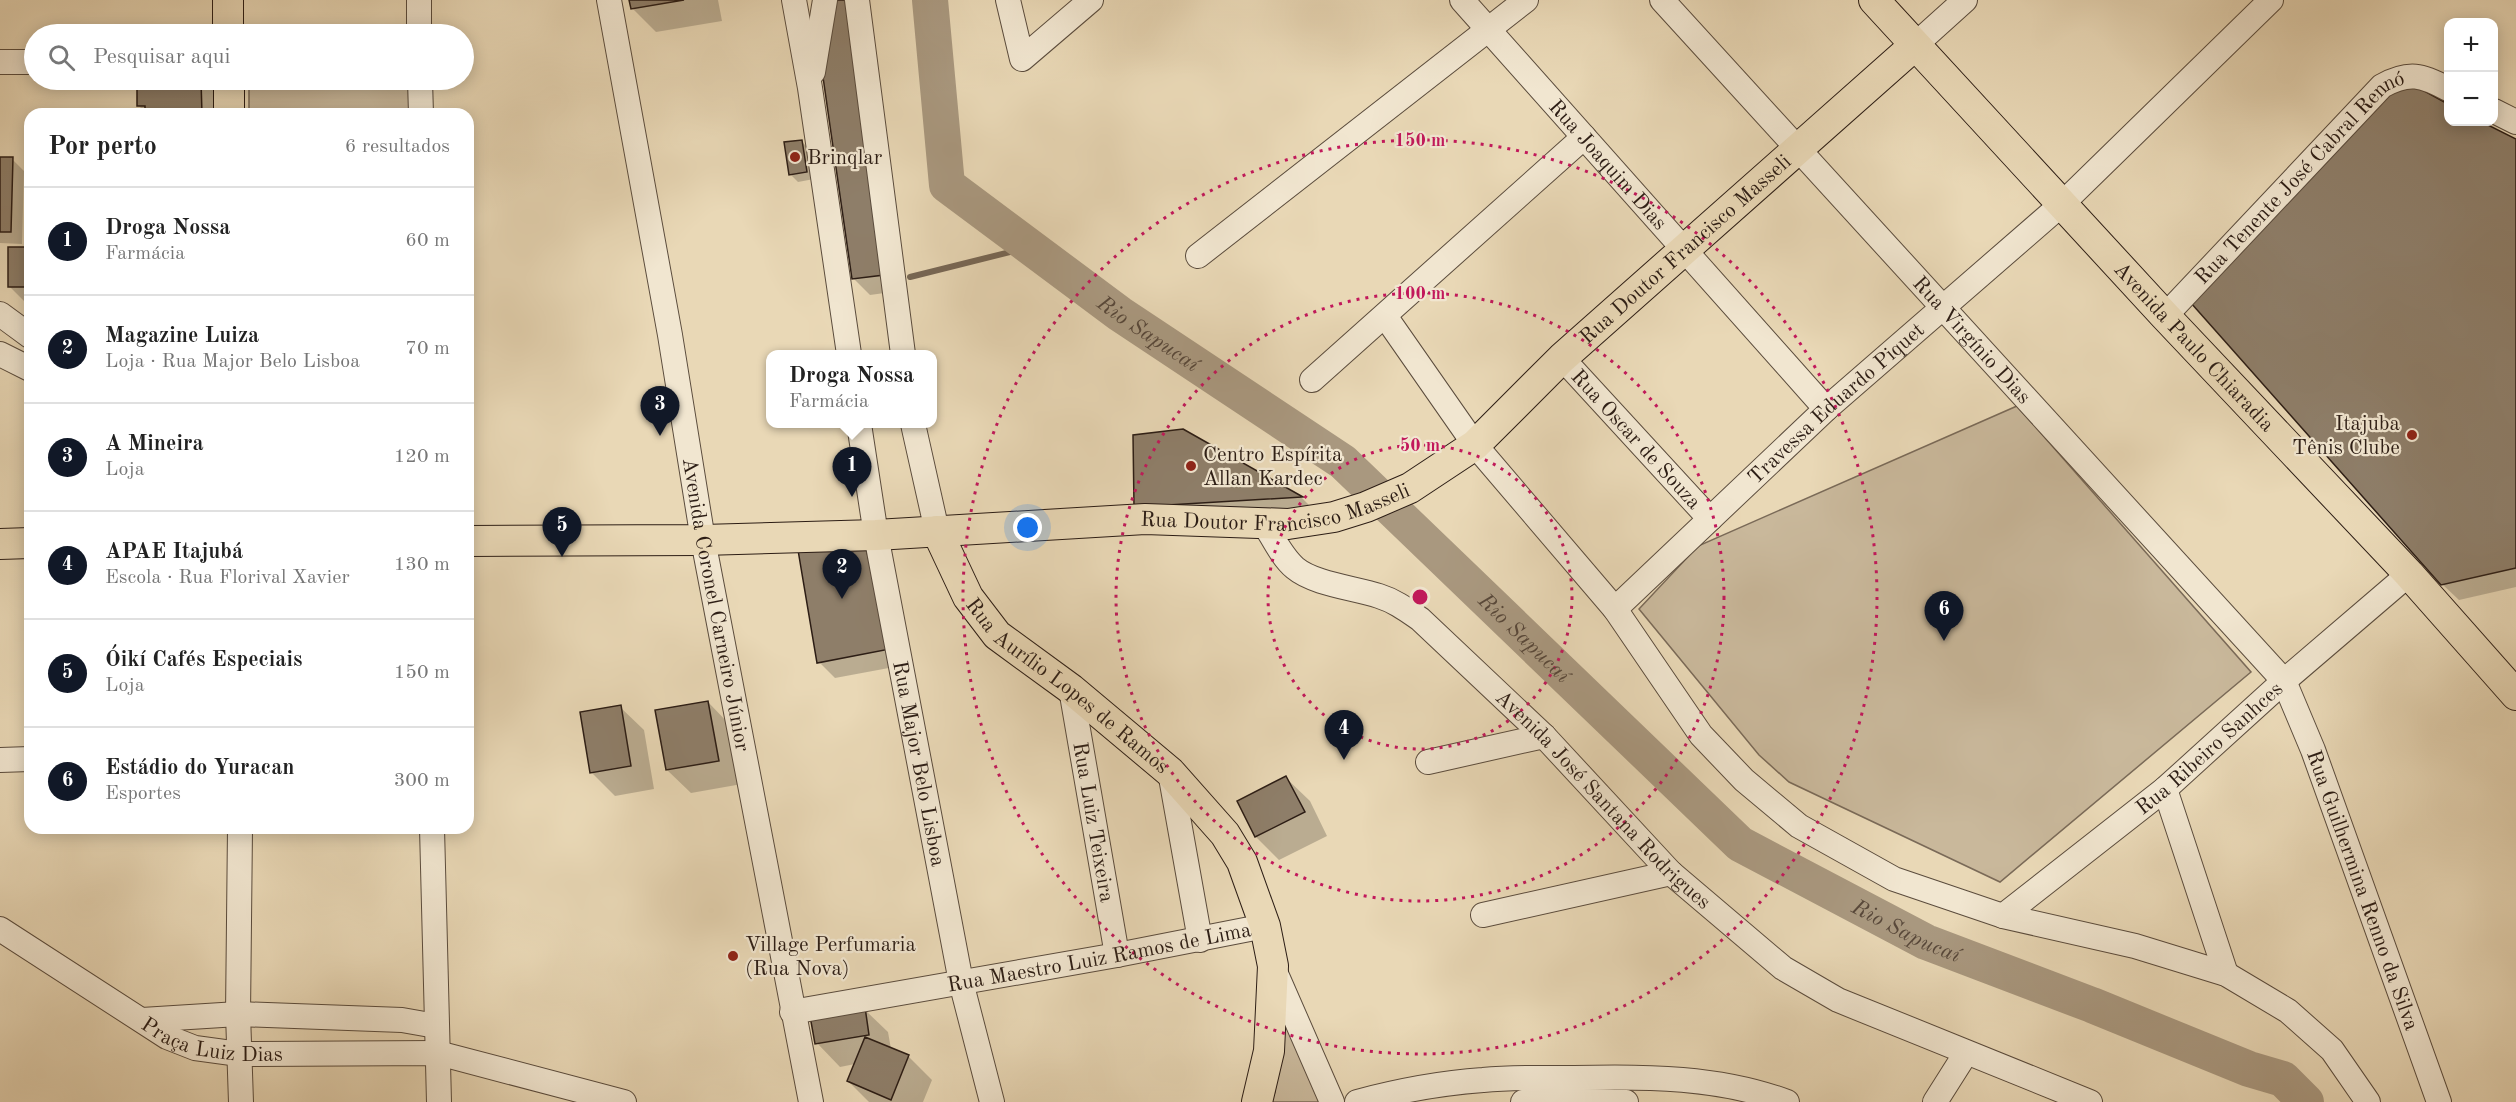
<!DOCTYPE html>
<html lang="pt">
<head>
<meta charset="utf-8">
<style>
	body { margin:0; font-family:"Old Standard TT",serif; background:#f2f2f2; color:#222 }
	.controls { position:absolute; right:18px; top:18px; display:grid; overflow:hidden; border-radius:12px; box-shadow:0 3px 15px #0003 }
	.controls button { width:54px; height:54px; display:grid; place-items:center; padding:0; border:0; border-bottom:2px solid #e0e0e0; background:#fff; color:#222; font:30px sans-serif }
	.you { position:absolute; left:1028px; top:528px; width:21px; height:21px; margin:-15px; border:4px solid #fff; border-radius:50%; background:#1a73e8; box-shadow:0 0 0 9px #1a73e833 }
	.badge { display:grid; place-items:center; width:39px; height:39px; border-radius:50%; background:#111827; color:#fff; font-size:20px; font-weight:700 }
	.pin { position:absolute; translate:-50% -50px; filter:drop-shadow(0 2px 3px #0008) }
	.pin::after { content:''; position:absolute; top:32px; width:21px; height:18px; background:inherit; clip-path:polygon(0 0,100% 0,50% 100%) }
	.popup { position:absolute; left:766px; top:350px; width:171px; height:78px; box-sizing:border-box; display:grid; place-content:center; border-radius:12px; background:#fff; filter:drop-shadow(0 2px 4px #0005); font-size:20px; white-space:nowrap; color:#767676 }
	.popup b { font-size:22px; color:#222 }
	.popup::after { content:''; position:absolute; left:50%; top:100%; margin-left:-12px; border:12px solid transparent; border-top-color:#fff }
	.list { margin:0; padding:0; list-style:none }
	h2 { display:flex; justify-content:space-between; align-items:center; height:78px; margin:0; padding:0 24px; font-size:26px }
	h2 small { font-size:20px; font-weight:400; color:#767676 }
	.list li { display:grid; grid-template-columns:39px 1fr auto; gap:18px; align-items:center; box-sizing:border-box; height:108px; padding:0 24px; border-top:2px solid #e0e0e0 }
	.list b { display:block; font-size:22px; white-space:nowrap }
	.list p { margin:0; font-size:20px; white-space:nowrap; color:#767676 }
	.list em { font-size:20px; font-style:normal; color:#767676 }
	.icon { flex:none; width:33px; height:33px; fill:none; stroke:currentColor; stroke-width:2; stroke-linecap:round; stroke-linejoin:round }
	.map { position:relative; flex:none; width:2516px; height:1102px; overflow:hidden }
	.search { position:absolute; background:#fff; box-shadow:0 3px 15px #0003; left:24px; top:24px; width:450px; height:66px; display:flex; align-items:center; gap:15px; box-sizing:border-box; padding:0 21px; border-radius:33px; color:#767676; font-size:22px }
	.panel { position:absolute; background:#fff; box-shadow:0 3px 15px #0003; left:24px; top:108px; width:450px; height:726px; border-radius:18px }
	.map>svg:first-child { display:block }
	.green { fill:#c9b89b; stroke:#7a6a58; stroke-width:1.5 }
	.shadow { fill:#0003 }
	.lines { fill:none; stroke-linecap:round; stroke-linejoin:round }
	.stream { stroke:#776755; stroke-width:6 }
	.river { stroke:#a9987f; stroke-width:36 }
	.building { fill:#8e7e69; stroke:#2c1d15; stroke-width:1.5 }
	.minor-casing { stroke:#5b4c3d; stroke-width:26 }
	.major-casing { stroke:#2c1d15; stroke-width:32 }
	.minor { stroke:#f1e6d0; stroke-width:24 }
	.major { stroke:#e9d8b6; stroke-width:30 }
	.ring { fill:none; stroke:#c2185b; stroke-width:3; stroke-dasharray:3 6 }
	.poi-dot { fill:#8f2418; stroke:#f1e6d0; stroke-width:2 }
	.labels { text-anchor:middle; stroke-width:4.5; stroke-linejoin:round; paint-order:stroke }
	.poi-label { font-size:21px; fill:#2c1d15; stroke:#f1e6d0; text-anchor:start }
	.street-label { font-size:21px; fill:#2c1d15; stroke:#f1e6d0 }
	.water-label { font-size:22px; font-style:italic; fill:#58483a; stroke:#f1e6d0 }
	.centre { fill:#c2185b; stroke:#f1e6d0; stroke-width:3 }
	.ring-label { font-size:18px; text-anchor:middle; font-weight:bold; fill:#c2185b; stroke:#f1e6d0; stroke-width:4.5; stroke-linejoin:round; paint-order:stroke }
</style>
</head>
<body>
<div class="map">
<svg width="2516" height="1102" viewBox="0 0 2516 1102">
	<rect width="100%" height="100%" fill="#e9d8b6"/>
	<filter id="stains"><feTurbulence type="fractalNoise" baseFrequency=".00333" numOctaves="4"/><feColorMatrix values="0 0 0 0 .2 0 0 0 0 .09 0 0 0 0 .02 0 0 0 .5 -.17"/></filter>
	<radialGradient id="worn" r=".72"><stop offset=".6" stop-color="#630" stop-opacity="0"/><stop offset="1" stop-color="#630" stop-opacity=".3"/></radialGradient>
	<path class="green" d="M249,80H413L414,114H249Z
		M2017,406L2251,672L2000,882L1789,782L1759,755L1639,609L1698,546Z
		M1283,1012L1324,1102H1271L1275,1092Z"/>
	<path class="shadow" d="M631,0H718L722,21L656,32L632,8Z
		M823,70L899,291L870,295L854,279Z
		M138,80H169L172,83L177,80H203L224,101V114H147L138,105Z
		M2418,90L2448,105V122H2479L2516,141V587L2459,600L2442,584Z
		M801,141L809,149L814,179L798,182L790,174Z
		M0,158L12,159L24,171L22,244L0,243Z
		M30,249V307L9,286Z
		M1183,431L1302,498L1317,513L1152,523Z
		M865,549L882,566L905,665L835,678L819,662Z
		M708,702L731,726L742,784L691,793L667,770Z
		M620,707L644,730L654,789L615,796L591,772Z
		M1286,778L1310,801L1327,836L1279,860L1256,837Z
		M864,1009L888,1032L891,1049L908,1056L932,1080L923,1102H869L848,1081L855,1064L840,1067L817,1043Z"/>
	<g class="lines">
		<path class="stream" d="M910,277L1030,247"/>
		<path class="river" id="s1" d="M930,0L947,185L1120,314L1343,462L1740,844L1926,942L2092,1005L2249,1069L2283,1079L2306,1102"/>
	</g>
	<path class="building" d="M629,0H684L631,9Z
		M834,0H851L884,275L852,279L822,70Z
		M137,80H166V88L174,80H201L202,114H145V106H137Z
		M2393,88H2419L2448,104V122H2482L2516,139V568L2441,585L2191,303Z
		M802,140L807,172L789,175L784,142Z
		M0,157H13L11,232H0Z
		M8,247H30V287H8Z
		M1183,429L1303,497L1134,507L1133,435Z
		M866,548L890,649L817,663L798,550Z
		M708,701L719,761L666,770L655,710Z
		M621,705L631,766L590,773L580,712Z
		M1286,776L1305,812L1255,837L1237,801Z
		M865,1007L869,1035L815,1044L810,1016Z
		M865,1037L909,1055L891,1100L847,1081Z"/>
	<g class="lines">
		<g class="minor-casing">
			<g id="minor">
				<path d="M419,0V34"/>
				<path id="s2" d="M609,0L670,335L703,540L811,1102"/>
				<path d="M794,0L810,88L849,354"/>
				<path d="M857,0L903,354"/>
				<path d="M1008,0L1022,59L1091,0"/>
				<path id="s3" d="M1462,0L1826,409"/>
				<path id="s4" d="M1662,0L2284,681L2313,750L2439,1102"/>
				<path d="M1914,46L1965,0"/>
				<path d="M0,62H34"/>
				<path d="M813,72L825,0"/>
				<path d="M420,80L421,114"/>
				<path d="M2494,111L2516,122"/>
				<path d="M1198,256L1526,0"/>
				<path d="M0,314L30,336"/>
				<path d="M1385,316L1475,445L1615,609L1701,735L1744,780L1799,826L1894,879L2003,916L2135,946L2226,974L2288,1011L2332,1050L2368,1102"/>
				<path id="s5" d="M2165,316L2382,86C2409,71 2422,75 2448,89"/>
				<path d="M0,354L30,369"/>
				<path id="s6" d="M1562,358L1710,519"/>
				<path d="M1312,380L1584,137"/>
				<path id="s7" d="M859,424L876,535L961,982L992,1102"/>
				<path d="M913,424L937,531"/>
				<path id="s8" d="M1263,522C1273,537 1281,556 1295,568C1314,584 1355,588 1379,596C1395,601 1407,610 1420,619L1544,736L1671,873L1783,968L1838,1000L2090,1102"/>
				<path id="s9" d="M1615,609L1826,409L2062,204L2271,0"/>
				<path id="s10" d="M1071,689L1117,955"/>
				<path d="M0,760L30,759"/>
				<path d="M1428,762L1544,736"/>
				<path d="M1170,772L1200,940"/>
				<path d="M2165,789L2226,974"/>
				<path d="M240,828L238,1014L241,1102"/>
				<path d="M432,828L439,1102"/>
				<path d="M1483,915L1671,873"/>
				<path id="s11" d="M2003,916L2165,789L2284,681L2409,574"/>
				<path id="s12" d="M0,929L167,1037L195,1048L239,1054L438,1053L624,1102"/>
				<path d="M1273,967L1332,1102"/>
				<path id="s13" d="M792,1012L1117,955L1265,926"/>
				<path d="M142,1020L238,1014L402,1020L436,1026"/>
				<path d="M1357,1102C1398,1091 1440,1083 1483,1080C1513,1077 1544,1078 1574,1078C1645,1076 1721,1077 1787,1102"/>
				<path d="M1523,1102L1541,1100L1626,1102"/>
				<path d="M1935,1102L1966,1053"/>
			</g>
		</g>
		<g class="major-casing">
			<g id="major">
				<path d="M228,0V34"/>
				<path id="s14" d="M1874,0L2165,316L2409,574L2516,695"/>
				<path d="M229,80V114"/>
				<path id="s15" d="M937,531L968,597L997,635L1071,689L1170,772L1225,834L1242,862L1265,926L1273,966L1269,1051L1257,1102"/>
				<path id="s16" d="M468,541L703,540L876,535L1145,519L1288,524L1334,517L1366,507L1410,488L1475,445L1562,358L1914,46"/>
				<path d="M0,544L30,543"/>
			</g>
		</g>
		<use href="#minor" class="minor"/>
		<use href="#major" class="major"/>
	</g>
	<g class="ring">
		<circle cx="1420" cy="597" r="152"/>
		<circle cx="1420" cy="597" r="304"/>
		<circle cx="1420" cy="597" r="457"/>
	</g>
	<g class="poi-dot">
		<circle cx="795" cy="157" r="6"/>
		<circle cx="2412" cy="435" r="6"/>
		<circle cx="1191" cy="466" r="6"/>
		<circle cx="733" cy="956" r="6"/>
	</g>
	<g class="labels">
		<g class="poi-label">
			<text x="807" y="164">Brinqlar</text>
			<text x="2400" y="430" text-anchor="end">Itajuba<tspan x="2400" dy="24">Tênis Clube</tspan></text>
			<text x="1203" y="461">Centro Espírita<tspan x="1203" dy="24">Allan Kardec</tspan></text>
			<text x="745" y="951">Village Perfumaria<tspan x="745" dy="24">(Rua Nova)</tspan></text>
		</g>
		<g class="street-label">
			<text dy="7" stroke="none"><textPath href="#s3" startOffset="220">Rua Joaquim Dias</textPath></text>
			<text dy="7" stroke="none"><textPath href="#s5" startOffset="194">Rua Tenente José Cabral Rennó</textPath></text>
			<text dy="7" stroke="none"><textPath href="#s16" startOffset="1314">Rua Doutor Francisco Masseli</textPath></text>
			<text dy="7" stroke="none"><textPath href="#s4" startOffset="460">Rua Virgínio Dias</textPath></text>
			<text dy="7" stroke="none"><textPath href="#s14" startOffset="472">Avenida Paulo Chiaradia</textPath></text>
			<text dy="7" stroke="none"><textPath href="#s9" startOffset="302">Travessa Eduardo Piquet</textPath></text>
			<text dy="7" stroke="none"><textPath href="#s6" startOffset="110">Rua Oscar de Souza</textPath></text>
			<text dy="7" stroke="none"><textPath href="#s16" startOffset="810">Rua Doutor Francisco Masseli</textPath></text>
			<text dy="7" stroke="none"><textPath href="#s2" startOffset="614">Avenida Coronel Carneiro Júnior</textPath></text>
			<text dy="7" stroke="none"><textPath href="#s15" startOffset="207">Rua Aurílio Lopes de Ramos</textPath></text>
			<text dy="7" stroke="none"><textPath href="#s11" startOffset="266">Rua Ribeiro Sanhces</textPath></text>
			<text dy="7" stroke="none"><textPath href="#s7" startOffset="345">Rua Major Belo Lisboa</textPath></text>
			<text dy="7" stroke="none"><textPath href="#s8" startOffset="450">Avenida José Santana Rodrigues</textPath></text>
			<text dy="7" stroke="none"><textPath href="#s10" startOffset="135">Rua Luiz Teixeira</textPath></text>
			<text dy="7" stroke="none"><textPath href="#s4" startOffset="1146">Rua Guilhermina Renno da Silva</textPath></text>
			<text dy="7" stroke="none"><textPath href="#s13" startOffset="312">Rua Maestro Luiz Ramos de Lima</textPath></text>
			<text dy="7" stroke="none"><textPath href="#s12" startOffset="244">Praça Luiz Dias</textPath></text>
		</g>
		<g class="water-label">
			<text dy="8" stroke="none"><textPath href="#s1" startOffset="436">Rio Sapucaí</textPath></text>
			<text dy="8" stroke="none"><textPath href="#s1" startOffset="922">Rio Sapucaí</textPath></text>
			<text dy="8" stroke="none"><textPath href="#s1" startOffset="1408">Rio Sapucaí</textPath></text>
		</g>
	</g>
	<circle cx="1420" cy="597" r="9" class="centre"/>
	<g class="ring-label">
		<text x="1420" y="146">150 m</text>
		<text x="1420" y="299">100 m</text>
		<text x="1420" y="451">50 m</text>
	</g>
	<rect width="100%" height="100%" filter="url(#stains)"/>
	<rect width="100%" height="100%" fill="url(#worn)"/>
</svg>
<div class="controls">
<button>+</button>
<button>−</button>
</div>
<div class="you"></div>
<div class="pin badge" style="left:852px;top:497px">1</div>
<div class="popup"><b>Droga Nossa</b>Farmácia</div>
<div class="pin badge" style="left:842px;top:599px">2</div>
<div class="pin badge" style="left:660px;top:436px">3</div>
<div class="pin badge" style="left:1344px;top:760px">4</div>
<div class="pin badge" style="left:562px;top:557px">5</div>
<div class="pin badge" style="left:1944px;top:641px">6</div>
<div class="search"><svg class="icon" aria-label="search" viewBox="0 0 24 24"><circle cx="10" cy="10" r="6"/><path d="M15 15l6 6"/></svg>Pesquisar aqui</div>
<section class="panel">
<h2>Por perto<small>6 resultados</small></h2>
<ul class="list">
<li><span class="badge">1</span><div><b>Droga Nossa</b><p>Farmácia</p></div><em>60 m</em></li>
<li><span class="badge">2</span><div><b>Magazine Luiza</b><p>Loja · Rua Major Belo Lisboa</p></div><em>70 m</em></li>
<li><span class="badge">3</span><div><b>A Mineira</b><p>Loja</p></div><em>120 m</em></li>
<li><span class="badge">4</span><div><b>APAE Itajubá</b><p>Escola · Rua Florival Xavier</p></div><em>130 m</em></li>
<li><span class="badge">5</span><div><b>Óikí Cafés Especiais</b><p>Loja</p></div><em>150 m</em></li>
<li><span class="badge">6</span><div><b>Estádio do Yuracan</b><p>Esportes</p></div><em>300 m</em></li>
</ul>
</section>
</div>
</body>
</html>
